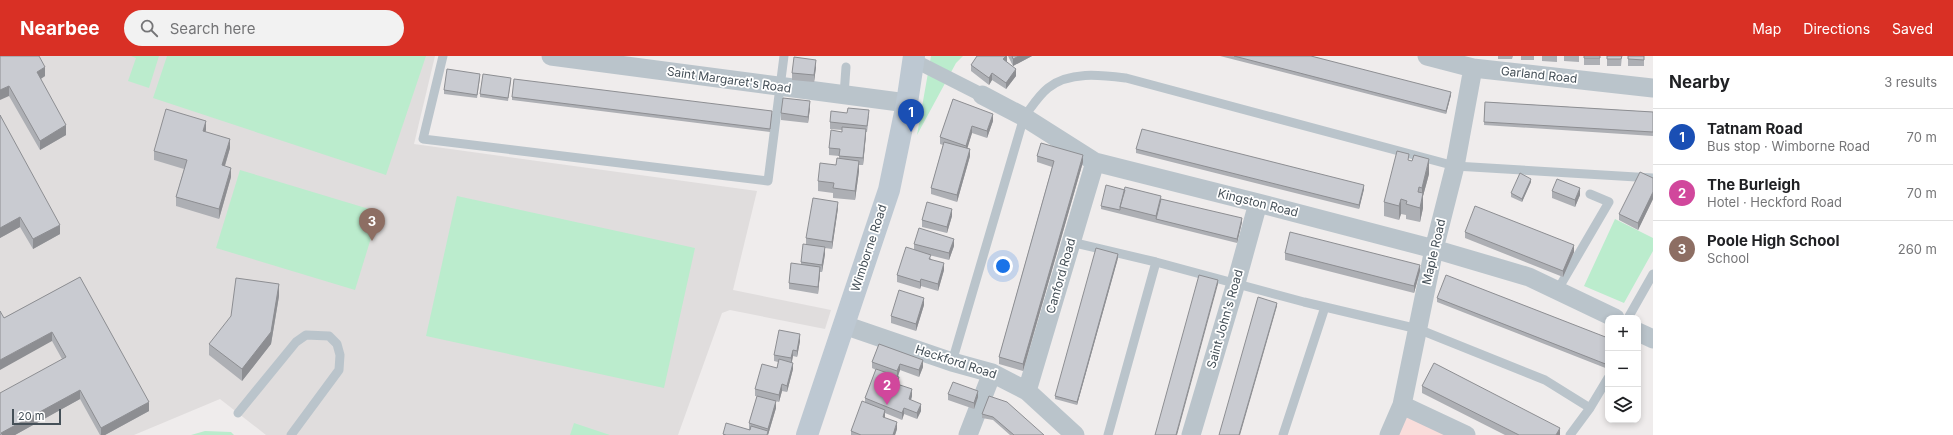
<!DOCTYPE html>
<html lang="en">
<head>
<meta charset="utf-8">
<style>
	body { margin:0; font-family:Inter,sans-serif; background:#f2f2f2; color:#202124 }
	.controls { position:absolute; right:12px; bottom:12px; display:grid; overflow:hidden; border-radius:8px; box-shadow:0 2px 6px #0003 }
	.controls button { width:36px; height:36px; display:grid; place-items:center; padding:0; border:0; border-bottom:1px solid #e0e0e0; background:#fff; color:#202124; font:20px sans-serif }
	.scale { position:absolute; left:12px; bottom:10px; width:49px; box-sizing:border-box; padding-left:4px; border:2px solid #455058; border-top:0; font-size:11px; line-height:14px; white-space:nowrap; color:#455058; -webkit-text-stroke:3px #fff; paint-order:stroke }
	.you { position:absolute; left:1003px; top:210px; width:14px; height:14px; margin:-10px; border:3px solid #fff; border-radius:50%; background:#1a73e8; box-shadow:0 0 0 6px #1a73e833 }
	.badge { display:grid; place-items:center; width:26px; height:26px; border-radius:50%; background:#d93025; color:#fff; font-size:13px; font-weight:700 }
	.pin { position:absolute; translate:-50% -33px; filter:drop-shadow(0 1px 2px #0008) }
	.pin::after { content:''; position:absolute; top:21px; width:14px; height:12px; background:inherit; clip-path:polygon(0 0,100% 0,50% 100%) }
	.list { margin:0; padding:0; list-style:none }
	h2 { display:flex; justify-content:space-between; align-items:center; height:52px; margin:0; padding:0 16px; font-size:17px }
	h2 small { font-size:13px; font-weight:400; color:#757577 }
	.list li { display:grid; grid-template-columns:26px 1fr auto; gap:12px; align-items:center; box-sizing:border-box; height:56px; padding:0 16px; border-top:1px solid #e0e0e0 }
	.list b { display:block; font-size:15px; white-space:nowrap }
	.list p { margin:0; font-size:13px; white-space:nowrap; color:#757577 }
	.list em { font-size:13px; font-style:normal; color:#757577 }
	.icon { flex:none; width:22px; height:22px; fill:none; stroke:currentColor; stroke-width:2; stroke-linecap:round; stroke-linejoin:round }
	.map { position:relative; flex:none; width:1653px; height:379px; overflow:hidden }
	header { display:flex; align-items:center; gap:24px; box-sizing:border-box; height:56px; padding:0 20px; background:#d93025; color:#fff }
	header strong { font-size:19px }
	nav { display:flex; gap:22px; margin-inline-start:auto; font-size:14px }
	.search { width:280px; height:36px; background:#f2f2f2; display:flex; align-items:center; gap:10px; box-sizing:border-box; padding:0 14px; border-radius:22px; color:#757577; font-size:15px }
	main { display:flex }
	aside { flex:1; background:#fff }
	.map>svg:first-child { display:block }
	.education { fill:#e0dddd }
	.medical { fill:#f9dddb }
	.green { fill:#bbeccd }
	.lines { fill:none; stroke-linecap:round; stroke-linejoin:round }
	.service { stroke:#bac4cb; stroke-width:9 }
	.pedestrian { stroke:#bac4cb; stroke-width:14 }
	.minor { stroke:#bac4cb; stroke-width:19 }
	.secondary { stroke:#bdc8d2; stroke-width:22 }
	.wall { fill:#adafb4 }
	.shaded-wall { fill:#8d8e92 }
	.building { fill:#c9cbd1; stroke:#8d8e92 }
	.labels { text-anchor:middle; stroke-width:3.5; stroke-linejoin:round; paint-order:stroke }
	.street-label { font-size:12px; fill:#455058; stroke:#fff }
</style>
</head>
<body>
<header>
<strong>Nearbee</strong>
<div class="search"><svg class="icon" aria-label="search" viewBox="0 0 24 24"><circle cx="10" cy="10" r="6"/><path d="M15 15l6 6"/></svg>Search here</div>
<nav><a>Map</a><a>Directions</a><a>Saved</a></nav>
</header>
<main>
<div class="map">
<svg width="1653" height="379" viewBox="0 0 1653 379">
	<rect width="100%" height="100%" fill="#efecec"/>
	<path class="education" d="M0,0H435L414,88L757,135L733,234L831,254L825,273L730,254L722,257L678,379H266L220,343L134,379H0Z"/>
	<path class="medical" d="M1402,349L1466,379H1389Z"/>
	<path class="green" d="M131,0H159L149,32L128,25L136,2Z
		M167,0H426L386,119L153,42Z
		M931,0H963L956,7L917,79Z
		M240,114L379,156L355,234L216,192Z
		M457,140L695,192L664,332L426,280Z
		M1615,163L1653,182V195L1624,247L1584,230Z
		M574,367L610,379H570Z
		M205,375L231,376L234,379H191Z"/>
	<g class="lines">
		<path class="service" d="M443,0L423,83L768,125L784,0
			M844,39L846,11
			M1071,186L1156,206L1304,246L1418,273L1545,324L1590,352
			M1557,235L1609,146L1590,138
			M1628,262L1653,218
			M952,306L1024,61C1031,52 1038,40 1048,32C1069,15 1101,19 1126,22L1455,110L1653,122
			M238,357L296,286L306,279L329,280L337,288L340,299L339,314L291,379
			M1108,379L1156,206
			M1283,379L1325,251
			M1570,379L1590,352L1608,322"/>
		<path class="pedestrian" d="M913,4L982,39"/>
		<path class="minor" d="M551,0L907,47
			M1427,0L1473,12L1653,32
			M982,39L1024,61L1095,106L1258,147L1434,193L1529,221L1615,262
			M844,269L952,306L992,317L1027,335L1075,379
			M1638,276L1653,283
			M1027,335L1095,106
			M1402,349L1466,379
			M968,379L992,317
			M1191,379L1236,227L1258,147
			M1389,379L1402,349L1434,193L1455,110L1473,12"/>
		<path class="secondary" d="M807,379L889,134L907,47L914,0"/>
	</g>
	<path class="wall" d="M0,0L45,20L41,23L66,79L40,94L9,40Z
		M1007,0V6L1016,20L1006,33L992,24L989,29L971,15V9Z
		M1008,0H1032L1013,10Z
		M1220,0H1311L1451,39L1446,58Z
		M1498,0H1513L1512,3H1498Z
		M1521,0H1534V4H1521Z
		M1542,0H1557V6L1542,5Z
		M1564,0H1579V6L1564,5Z
		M1584,0H1600V9H1584Z
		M1607,0H1622L1621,10H1607Z
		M1628,0H1644V10H1628Z
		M816,11L814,26L792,24V17Z
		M480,22L477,42L444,38V34Z
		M511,25L508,45L480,41V38Z
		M512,41L772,58L770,76L512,44Z
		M953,43L993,65L987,82L972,77L967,92L970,100L957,146L931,138V132L943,89L940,88V81Z
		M1485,46L1653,56V80L1484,69Z
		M810,52L808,67L781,64V57Z
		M0,59L60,178L33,193L20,171L0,182Z
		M869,60L867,76H866L863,109H859V115L855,144L833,142V137L818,135V125L836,109L839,102V100L829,99V92L842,76V74L830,73V66Z
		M206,74L205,76L230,92L225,110L231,121L219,163L176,150V141L184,113L154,104V95Z
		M1136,93L1364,133L1359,153L1136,97Z
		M1037,100L1083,106L1023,315L999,308V301L1052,111L1037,106Z
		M1409,104L1429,118L1423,140V152L1420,166L1406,163V159L1401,158L1399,164L1384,160V146Z
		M1653,122V143L1638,174L1619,164V158Z
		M1531,126L1522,146L1511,141V137Z
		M1552,135L1580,139L1575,151L1552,142Z
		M1161,143L1242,166L1237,187L1101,153V150Z
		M838,152L832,193L825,192V198L822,216H820L818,238L789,233V227L801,208V206L806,188V182Z
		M952,160L947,177L922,171V164Z
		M1465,176L1574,196L1563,221L1465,182Z
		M914,188L954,190L949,204L929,199L931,203L944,214L938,235L921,230L920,233L897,226V219L914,194Z
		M1285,197L1420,215L1414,237L1285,204Z
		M1118,202L1077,349L1055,343V340Z
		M80,221L149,355L105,379H100L80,343L15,379H0L62,303L52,285L4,262Z
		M279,240L271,288L242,325L209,299V288Z
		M1437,242L1608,282V313L1437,246Z
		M924,249L916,275L891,267V260Z
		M800,285L797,301L793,300L792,306L793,313L787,336L782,335L779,346L772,344L776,352L768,379H723V378L749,374V367L757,340H755V333L777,312L778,306L774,305V299Z
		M879,288L923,311L919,321L900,314L898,321L899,328L912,340L911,344L921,355L917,363L904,358L902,364L885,357V362L897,373L895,379H851V375L865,347V342L876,314L872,312V306Z
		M1422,330L1560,378V379H1505L1422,337Z
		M948,338L978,341L974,353L948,344Z
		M989,340L1044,379H1010L993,364L982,362V358Z"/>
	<path class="shaded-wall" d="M1006,0H1007V5L1003,10V3Z
		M1019,0H1032L1013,10V3Z
		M816,4V11L814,26V19Z
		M45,11V20L37,25V16Z
		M1016,13V20L1006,33V27Z
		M992,17V24L989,29V22Z
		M9,30V40L0,44V34Z
		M1451,36V39L1446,58V55Z
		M810,45V52L808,67V61Z
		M993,58V65L987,82V75Z
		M206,65V74L203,84V75Z
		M66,69V79L40,94V85Z
		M972,70V77L966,97V90Z
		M866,73V80L863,109V102Z
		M230,83V92L222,119V109Z
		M970,93V100L957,146V139Z
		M1083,99V106L1023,315V308Z
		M1429,103V118L1423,140V152L1420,166V152L1422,143V132Z
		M859,105V115L855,144V135Z
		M231,112V121L219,163V153Z
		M1531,123V126L1522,146V143Z
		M1364,129V133L1359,153V149Z
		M1580,132V139L1575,151V144Z
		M1653,136V143L1638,174V167Z
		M1401,143V158L1399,164V150Z
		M838,146V152L832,193V186Z
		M952,153V160L947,177V171Z
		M20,161V171L0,182V172Z
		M1242,162V166L1237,187V183Z
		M60,169V178L33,193V183Z
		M954,183V190L949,204V197Z
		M1574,189V196L1563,221V215Z
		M825,191V198L822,216V209Z
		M1118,198V202L1077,349V346Z
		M944,207V214L938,235V228Z
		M1420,209V215L1414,237V230Z
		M820,211V218L818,238V231Z
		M921,223V230L920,233V226Z
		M1218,224V228L1177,379H1176Z
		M279,228V240L271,288L242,325V313Z
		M924,242V249L916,275V268Z
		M1277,247V250L1240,379H1239Z
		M52,276V285L0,314V304Z
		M800,278V285L797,301V295Z
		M793,294V300L791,309V302Z
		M923,304V311L919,321V314Z
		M793,307V313L787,336V330Z
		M900,308V314L897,322V315Z
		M899,321V328L897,334V328Z
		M782,328V335L779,346V339Z
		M912,333V340L909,350V343Z
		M80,334V343L15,379H1V377Z
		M978,335V341L974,353V347Z
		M776,345V352L768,379V373Z
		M149,346V355L105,379H101V372Z
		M921,348V355L917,363V357Z
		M904,352V358L902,364V357Z
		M885,354V361L883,368V361Z
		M897,366V373L895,379H893Z
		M1560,372V379H1556Z"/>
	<path class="building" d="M0,0H39L45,11L37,16L66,69L40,85L9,30L0,34Z
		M977,0H1006L1003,3L1016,13L1006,27L992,17L989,22L971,9Z
		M1012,0H1019L1013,3Z
		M1234,0H1311L1451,36L1446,55Z
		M1584,0H1600V2H1584Z
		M1607,0H1622L1621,3H1607Z
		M1628,0H1644V4L1628,3Z
		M794,1L816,4L814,19L792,17Z
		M447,13L480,18L477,39L444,34Z
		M483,18L511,22L508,42L480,38Z
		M514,23L772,55L770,73L512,41Z
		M783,42L810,45L808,61L781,57Z
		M953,43L993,58L987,75L972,70L966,90L940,81Z
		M1485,46L1653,56V76L1484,66Z
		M848,52L869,54L867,70L830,66L831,55L847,57Z
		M166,53L206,65L203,75L230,83L222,109L231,112L219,153L176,141L187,104L154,95Z
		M0,59L60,169L33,183L20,161L0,172Z
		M842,71L866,73L863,102L839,100L840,93L829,92L831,74L842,76Z
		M1142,73L1364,129L1359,149L1136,93Z
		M944,86L970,93L957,139L931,132Z
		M1041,87L1083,99L1023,308L999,301L1054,105L1037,100Z
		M1397,95L1409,98L1408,104L1412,105L1414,99L1429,103L1422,132L1419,131L1418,136L1423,137L1420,152L1406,148L1407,145L1401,143L1399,150L1384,146Z
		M837,102L859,105L855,135L833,132L834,127L818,125L820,107L836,109Z
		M1640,116L1653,122V136L1638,167L1619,158Z
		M1520,117L1531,123L1522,143L1511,137Z
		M1557,123L1580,132L1575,144L1552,135Z
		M1106,129L1125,134L1120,151V154L1101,150Z
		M1125,131L1161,140L1156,160L1120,151Z
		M813,142L838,146L832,186L806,182Z
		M1161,143L1242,162L1237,183L1156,163Z
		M927,146L952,153L947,171L922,164Z
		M1475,150L1574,189L1563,215L1465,176Z
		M919,172L954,183L949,197L914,188Z
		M1290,176L1420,209L1414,230L1285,197Z
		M803,188L825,191L822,209L801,206Z
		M906,191L931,199L929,203L944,207L938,228L921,223L920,226L897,219Z
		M1096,192L1118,198L1077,346L1055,340Z
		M791,207L820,211L818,231L789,227Z
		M1199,219L1218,224L1176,379H1155Z
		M1446,219L1608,282V309L1437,242Z
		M80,221L149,346L101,372L80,334L1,377L3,379H0V337L66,301L52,276L0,304V255L4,262Z
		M236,222L279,228L271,276L242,313L209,288L231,260Z
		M899,234L924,242L916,268L891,260Z
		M1258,241L1277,247L1239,379H1219Z
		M779,274L800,278L797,295L793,294L791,302L774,299Z
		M879,288L923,304L919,314L900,308L897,315L872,306Z
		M779,303L793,307L787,330L782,328L779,339L755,333L762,308L777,312Z
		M1434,307L1560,372L1556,379H1519L1422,330Z
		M876,313L899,321L897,328L912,333L909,343L921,348L917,357L904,352L902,357L865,342Z
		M953,326L978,335L974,347L948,338Z
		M757,340L776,345L768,373L749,367Z
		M989,340L1007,346L1044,379H1014L993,361L982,358Z
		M862,345L885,354L883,361L897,366L893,379H861L851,375Z
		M726,367L750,374L751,370L768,375L767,379H726L723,378Z"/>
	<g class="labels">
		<g class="street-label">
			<text transform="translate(1539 19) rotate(6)" y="4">Garland Road</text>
			<text transform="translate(729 24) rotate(8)" y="4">Saint Margaret's Road</text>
			<text transform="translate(1258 147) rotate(14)" y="4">Kingston Road</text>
			<text transform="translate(869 192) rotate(-72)" y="4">Wimborne Road</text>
			<text transform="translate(1434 196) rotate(-77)" y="4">Maple Road</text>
			<text transform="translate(1061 220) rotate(-74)" y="4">Canford Road</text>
			<text transform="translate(1225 263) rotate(-74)" y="4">Saint John's Road</text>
			<text transform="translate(956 306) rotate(18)" y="4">Heckford Road</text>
		</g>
	</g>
</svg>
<div class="controls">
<button>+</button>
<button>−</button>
<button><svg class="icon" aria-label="layers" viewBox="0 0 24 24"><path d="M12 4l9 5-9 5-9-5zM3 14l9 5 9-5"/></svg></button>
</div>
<div class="scale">20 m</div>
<div class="you"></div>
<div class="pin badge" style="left:911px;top:76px;background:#1a4fb4">1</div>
<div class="pin badge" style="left:887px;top:349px;background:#d1479c">2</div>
<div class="pin badge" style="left:372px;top:185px;background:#8d6e63">3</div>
</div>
<aside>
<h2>Nearby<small>3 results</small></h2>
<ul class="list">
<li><span class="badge" style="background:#1a4fb4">1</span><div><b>Tatnam Road</b><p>Bus stop · Wimborne Road</p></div><em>70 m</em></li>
<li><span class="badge" style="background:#d1479c">2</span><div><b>The Burleigh</b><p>Hotel · Heckford Road</p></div><em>70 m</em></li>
<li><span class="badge" style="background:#8d6e63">3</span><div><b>Poole High School</b><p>School</p></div><em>260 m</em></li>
</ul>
</aside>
</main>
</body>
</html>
